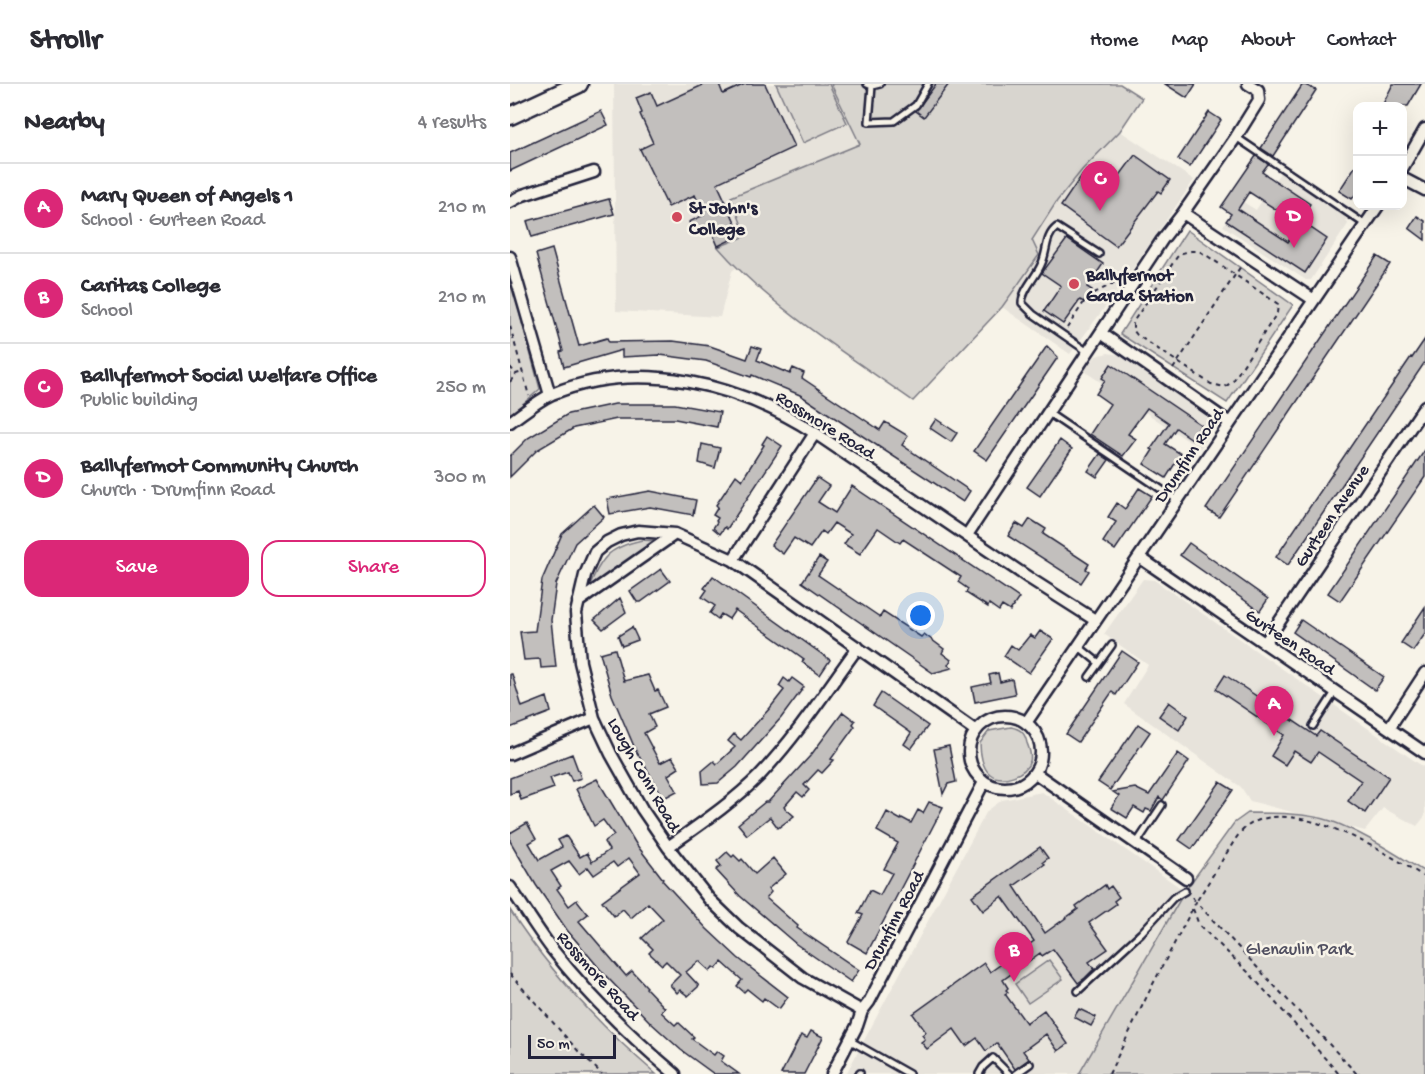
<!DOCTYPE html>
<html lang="en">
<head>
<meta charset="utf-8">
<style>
	body { margin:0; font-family:"Gochi Hand",sans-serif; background:#f2f2f3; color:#2b2b33 }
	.controls { position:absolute; right:18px; top:18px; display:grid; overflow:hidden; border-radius:12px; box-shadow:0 6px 24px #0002 }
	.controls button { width:54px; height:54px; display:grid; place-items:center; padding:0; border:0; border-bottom:2px solid #e1e1e2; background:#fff; color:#2b2b33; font:30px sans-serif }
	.scale { position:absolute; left:18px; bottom:15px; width:88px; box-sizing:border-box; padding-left:6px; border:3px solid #22223b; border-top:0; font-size:16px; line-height:21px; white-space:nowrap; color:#22223b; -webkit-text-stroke:4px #f7f3e8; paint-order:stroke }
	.you { position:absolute; left:411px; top:532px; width:21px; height:21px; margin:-15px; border:4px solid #fff; border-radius:50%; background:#1a73e8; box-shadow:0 0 0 9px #1a73e833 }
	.badge { display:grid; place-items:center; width:39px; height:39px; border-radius:50%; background:#db2777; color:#fff; font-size:20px; font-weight:700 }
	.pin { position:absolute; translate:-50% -50px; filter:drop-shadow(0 2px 3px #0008) }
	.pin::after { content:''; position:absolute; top:32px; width:21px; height:18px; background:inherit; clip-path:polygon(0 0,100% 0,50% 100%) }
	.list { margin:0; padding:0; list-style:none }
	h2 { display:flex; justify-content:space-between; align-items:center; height:78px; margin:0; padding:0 24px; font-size:26px }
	h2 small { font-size:20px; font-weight:400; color:#7c7c81 }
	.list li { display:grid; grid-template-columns:39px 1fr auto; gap:18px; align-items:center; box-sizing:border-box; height:90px; padding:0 24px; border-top:2px solid #e1e1e2 }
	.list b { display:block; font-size:22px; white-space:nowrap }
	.list p { margin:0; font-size:20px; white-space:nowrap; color:#7c7c81 }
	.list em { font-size:20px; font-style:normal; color:#7c7c81 }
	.actions { display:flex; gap:12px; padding:18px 24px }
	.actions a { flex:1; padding:14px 0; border:2px solid #db2777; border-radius:18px; text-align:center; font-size:21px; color:#db2777 }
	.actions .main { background:#db2777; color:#fff }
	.map { position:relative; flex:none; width:915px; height:990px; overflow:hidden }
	header { display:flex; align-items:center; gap:36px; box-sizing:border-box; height:84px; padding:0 30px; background:#fff; border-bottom:2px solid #e1e1e2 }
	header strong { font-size:28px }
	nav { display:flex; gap:33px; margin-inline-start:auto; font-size:21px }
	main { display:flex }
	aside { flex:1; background:#fff }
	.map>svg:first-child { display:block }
	.built { fill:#e7e3db }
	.green { fill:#d8d5cf; stroke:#7d7c85; stroke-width:1.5 }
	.building { fill:#c2bfbd; stroke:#22223b; stroke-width:1.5 }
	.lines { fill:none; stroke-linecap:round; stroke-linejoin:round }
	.lane-casing { stroke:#22223b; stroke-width:10 }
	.street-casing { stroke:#22223b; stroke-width:15 }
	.secondary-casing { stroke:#22223b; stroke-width:21 }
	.path { stroke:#22223b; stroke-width:2; stroke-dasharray:4.5 4.5; stroke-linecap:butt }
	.lane { stroke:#f7f3e8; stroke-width:5 }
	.street { stroke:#f7f3e8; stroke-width:10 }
	.secondary { stroke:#f7f3e8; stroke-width:16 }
	.poi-dot { fill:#d1495b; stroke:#f7f3e8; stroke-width:2 }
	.labels { text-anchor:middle; stroke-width:5; stroke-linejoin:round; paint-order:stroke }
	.poi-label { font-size:18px; font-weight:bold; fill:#22223b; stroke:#f7f3e8; text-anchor:start }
	.street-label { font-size:18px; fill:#22223b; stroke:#f7f3e8 }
	.park-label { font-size:18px; fill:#504f60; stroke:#f7f3e8 }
</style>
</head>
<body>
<header>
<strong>Strollr</strong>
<nav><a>Home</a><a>Map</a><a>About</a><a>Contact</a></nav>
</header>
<main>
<aside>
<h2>Nearby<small>4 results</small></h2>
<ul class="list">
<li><span class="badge">A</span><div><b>Mary Queen of Angels 1</b><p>School · Gurteen Road</p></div><em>210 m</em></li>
<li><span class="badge">B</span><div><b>Caritas College</b><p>School</p></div><em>210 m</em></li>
<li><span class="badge">C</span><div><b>Ballyfermot Social Welfare Office</b><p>Public building</p></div><em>250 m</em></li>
<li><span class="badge">D</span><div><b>Ballyfermot Community Church</b><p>Church · Drumfinn Road</p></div><em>300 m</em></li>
</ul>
<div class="actions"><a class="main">Save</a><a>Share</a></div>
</aside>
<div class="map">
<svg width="915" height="990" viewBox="0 0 915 990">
	<rect width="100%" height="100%" fill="#f7f3e8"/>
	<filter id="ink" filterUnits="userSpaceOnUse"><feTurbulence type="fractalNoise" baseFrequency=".0167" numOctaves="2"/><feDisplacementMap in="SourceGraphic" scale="12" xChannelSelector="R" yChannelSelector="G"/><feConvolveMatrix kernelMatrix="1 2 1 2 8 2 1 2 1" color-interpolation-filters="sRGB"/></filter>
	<g filter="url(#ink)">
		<path class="built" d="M104,0H321L350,60L221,113L237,152L209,163L226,184L222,187L210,233L106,227Z
			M610,47L684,96L610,203L560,270L492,223L529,171L521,156L547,117L572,86Z
			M771,87L834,131L838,140L801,196H796L713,142L730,116L746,126Z
			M598,269L610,271L694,330L699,336L701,344L700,350L690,365L574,287L586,272Z
			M633,495L644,496L915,684V732L907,742L873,724L855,747L740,717L731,703L614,620L638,581L594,550Z
			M532,708L675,807L569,990H336L477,727L492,716Z"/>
		<path class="green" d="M266,0H319L337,39L293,59Z
			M321,0H610L632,14L610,47L572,86L547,117L522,156L529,171L492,223L403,317C339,272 259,222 208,163L236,152L221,113L350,60Z
			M677,146L783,221L717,319L610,250Z
			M0,193L30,305L0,331Z
			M132,456L148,457L77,507C92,474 96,464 132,456Z
			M501,643C511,645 515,649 517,659C519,664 522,671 520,677C516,691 491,699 480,690C472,684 470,668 470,659L479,647Z
			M738,729C763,729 797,729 821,737C854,749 885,770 915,788V990H569L675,807L724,739Z
			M0,826C40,888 90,942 146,990H0Z
			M539,876L553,895L518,919L505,900Z"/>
		<path class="building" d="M195,0H209L213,10L235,0H255L284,63L207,99L231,151L208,162L200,143L185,150L179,138L194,131L185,111L158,123L130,65L143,59L130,30L132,29L126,14L141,8L147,22Z
			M426,0H439L414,33L406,27Z
			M655,0H686L677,14Z
			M793,0L806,6L763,72L751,64Z
			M883,0H911L898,22H872Z
			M91,27L98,41L0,87V69Z
			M699,28L711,36L680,83L668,75Z
			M625,71L660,96L651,109L648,107L606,162L551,122L572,91L597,109Z
			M746,72L758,80L752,88L800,120L791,134L774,123L770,128L739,108L728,125L778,158L792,138L817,155L795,189L716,137L721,130L711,123Z
			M848,78V107L842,115L829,107Z
			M99,115L104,130L22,153L17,137Z
			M907,132L915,137V156L899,144Z
			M557,155L593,180L577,203L582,206L574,218L570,216L553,240L534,227L551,202L532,189Z
			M42,165L69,262L97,254L99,258L163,257L200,262L237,275L242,262L251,265L247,276L280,290L283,284L294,289L292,294L370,346L375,338L398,352L392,361L460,407L453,418L290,311L242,291L241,293L196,277L150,271L112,273V266L54,283L50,268L53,267L26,170Z
			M867,172L880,180L709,433L696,425Z
			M915,255V278L778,481L766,473L901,273L902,274Z
			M537,262L548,273L477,376L464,367Z
			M601,280L691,341L682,355L666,344L655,360L671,370L656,394L634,380L643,366L641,365L659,339L637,324L618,350L626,355L613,372L580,350L600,320L586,310L595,296L592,294Z
			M105,320H165L210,328L207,343L165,335H107L64,344L27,366L0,393V372L18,354L58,330Z
			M426,335L447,349L441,358L420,344Z
			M257,352L272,362L217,445L215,443L210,450L203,444L207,438L206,437L208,434L203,431L208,423L206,421L226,391L232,396L254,361L252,360Z
			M550,356L562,365L530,412L517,403Z
			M192,360L210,364L205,384L189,379Z
			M915,366V393L830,517L818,509Z
			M590,370L599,376L587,393L578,387Z
			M307,394L319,402L308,418L325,429L342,402L509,514L500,527L492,522L489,527L479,520L478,523L456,509L458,505L448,498L451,493L393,455L390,459L368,444L350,470L334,460L341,450L324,439L316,450L312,447L300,464L284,454L273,470L261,461Z
			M629,404L642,412L605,466L593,458L606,438L598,433L607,419L615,425Z
			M140,407L186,416L183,431L140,423L100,430L97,415Z
			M84,421L94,433L65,459L46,500L41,536L46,583L31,584L30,575L14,576L10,548L25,547L32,496L52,450Z
			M520,435L536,445L533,450L579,480L576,485L579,487L571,499L498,452L506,439L514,444Z
			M679,459L758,515L750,527L670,471Z
			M309,473L317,478L308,491L370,533L373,528L411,553L414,550L434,565L432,569L441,576L438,581L442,584L423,589L292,498Z
			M151,485L160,497L131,518H127L120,507Z
			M203,492L320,576L310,591L292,578L294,575L225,526L219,535L211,530L208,535L200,529L205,522L192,513L197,506L194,504Z
			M110,514L116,528L93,545L84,536Z
			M915,523V550L903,567L891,559Z
			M791,536L874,593L865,606L783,548Z
			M122,543L128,556L112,562L108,552Z
			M530,547L543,555L519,589L494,572L501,561L508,566L520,551L525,554Z
			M105,565L114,597L138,591L145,607L148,606L156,623L139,630L145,643L134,649L150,679L162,673L169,684L158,691L167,707L154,714L126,667L102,611L90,569Z
			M612,567L628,578L606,611L602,608L568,658L556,650Z
			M488,589L490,598L502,595L505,610L465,618L462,603L481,599L479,591Z
			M0,590H2L12,623L37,613L41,628L0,644Z
			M715,591L806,652L810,647L879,693L855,729L838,717L851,697L808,668L801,678L784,667L775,681L761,672L774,651L706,605Z
			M274,594L279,598L282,594L294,603L271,634L227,683L208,699L193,700L192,687L204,677L207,680L225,663L218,657L224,650L231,656L260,624L274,606L269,602Z
			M371,609L418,642L401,665L394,660L401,649L363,622Z
			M659,618L678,632L669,646L649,632Z
			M333,628L345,637L343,640L345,642L321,675L324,676L312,689L308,686L294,701L299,706L293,713L287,708L274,723L284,732L268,744L260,733L237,751L228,740L255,718H258L301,671Z
			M628,640L640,648L600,706L588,698Z
			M439,662L446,698L438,700L433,710L424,665Z
			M668,669L679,677L653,716L649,713L641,727L636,725L634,729L624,723L617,734L601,724L609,712L603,708L625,704L639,711Z
			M62,670L71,694L62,697L58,688L40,694L44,704L11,716L8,707L0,710V694Z
			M87,695L126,760L153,795L152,796L197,845L228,874L278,913L269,925L254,914L252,917L237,905L234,908L227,902L232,896L212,878L206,885L203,883L200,887L189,877L176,888L189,902L178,912L170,906L167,909L160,901L170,891L156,877L152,881L139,869L143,865L132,854L153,835L138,819L121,834L113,825L104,832L92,817L130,789L119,774L107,783L103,778L84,791L78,783L69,790L59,777L41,787L51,802L47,805L59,822L67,816L78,830L69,837L116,892L122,887L137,903L136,904L155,924L151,928L165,941L168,938L184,953L182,955L204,971L207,967L214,972L211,977L229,990H204L171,966L141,939L95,891L57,846L26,801L0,757V749L17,739L26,755L19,759L29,776L52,763L48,756L56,752L70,773L77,769L82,778L99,766L94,758L104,751L93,736L84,742L66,705Z
			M710,698L723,706L682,765L669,756Z
			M419,718L433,723L357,869L338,858L353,831L348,829L360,806L370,811L382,789L374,785L388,759L367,747L377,728L391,736L392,734L401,739L408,726L413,729Z
			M530,763L538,774L533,778L535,780L504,802L535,849L568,825L566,822L595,801L597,805L601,802L609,813L604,817L606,820L579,839L598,865L579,878L584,885L575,894L568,899L543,865L532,872L530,869L493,896L498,904L496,906L498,908L495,910L516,939L534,926L558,960L548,967L536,950L513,967L519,975L505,985L487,959L476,967L467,954L456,962L444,945L417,965L411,958L415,955L412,951L416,948L403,930L474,879L480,888L524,857L492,812L473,827L462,812Z
			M217,768L222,773L224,771L230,777L232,775L245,790L263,774L276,790L258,805L261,808L256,814L288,842L287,844L349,886L341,898L286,860L230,812L206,786L211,782L207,777Z
			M569,925L586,933L581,942L564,933Z
			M301,947L313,953L294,990H271L291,951L297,954Z"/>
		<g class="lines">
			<g class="lane-casing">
				<path id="lane" d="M357,0L362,2L370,0
					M362,2L359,38L384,37L406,21L418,0
					M726,53L856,141
					M578,268L523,230L512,219C512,206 526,193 531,181C538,168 534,153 547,143L589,170
					M537,328L667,416
					M568,562L589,579
					M579,593L602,561
					M803,642L825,608
					M626,760L652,721
					M568,907L631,849L663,814L675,807
					M339,956L399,990
					M349,990L350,989
					M469,990L473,983L483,974L499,990
					M506,990L520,980"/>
			</g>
			<g class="street-casing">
				<path id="street" d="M892,85L915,45
					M892,94L915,106
					M0,118L13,111L84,88
					M673,129L726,53L749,16L748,6L738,0
					M0,173L40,311
					M591,249L720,339
					M0,338C13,329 27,317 42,310C129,274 229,300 305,349L519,494L585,536
					M457,451L652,156L673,129L804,216
					M629,473L915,669
					M223,476L305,349
					M68,518L165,450
					M755,559L915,322
					M459 668a36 36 0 1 1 72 0a36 36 0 1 1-72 0Z
					M516,639L868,122
					M879,644L915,589
					M0,670L84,634
					M525,689L676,794
					M158,763C189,741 222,719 249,692C287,652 316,607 348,563
					M0,803C14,824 27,845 42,865C78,911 120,952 165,990
					M352,927L293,894L229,844L199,815L158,763L132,725L101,670L84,634L70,578L66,529L75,491L85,468L97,458L111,451L128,447L165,450L223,476L466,647
					M322,990L347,942L352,927L359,918L474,698"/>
			</g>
			<g class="secondary-casing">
				<path id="secondary" d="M0,32L69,0"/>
			</g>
			<path class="path" d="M681,167H689L699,173L768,220L767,229L723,297L715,303L701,300L627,251L623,246V238L667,173L672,169Z
				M0,242L19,312
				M557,244L578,212L611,196
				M0,283L6,290
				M663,285L731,182
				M0,298L6,290L13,288
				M682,813L686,818C697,801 707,784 718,767C722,761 726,753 731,748C772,703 876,769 915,793
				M683,825L689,841L740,890L829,990
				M0,890L70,969L92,990
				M599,990L642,902L686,818L847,990"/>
			<use href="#lane" class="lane"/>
			<use href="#street" class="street"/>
			<use href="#secondary" class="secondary"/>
		</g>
	</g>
	<g class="poi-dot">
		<circle cx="167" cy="133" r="6"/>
		<circle cx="564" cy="200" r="6"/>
	</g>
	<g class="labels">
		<g class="poi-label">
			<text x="179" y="129">St John's<tspan x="179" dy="21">College</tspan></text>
			<text x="576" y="196">Ballyfermot<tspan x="576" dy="21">Garda Station</tspan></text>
		</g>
		<g class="street-label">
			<text transform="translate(316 340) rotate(32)" y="6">Rossmore Road</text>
			<text transform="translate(678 371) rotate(-56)" y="6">Drumfinn Road</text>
			<text transform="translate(821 431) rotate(-56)" y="6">Gurteen Avenue</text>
			<text transform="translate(781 557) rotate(34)" y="6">Gurteen Road</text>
			<text transform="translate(135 690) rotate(60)" y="6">Lough Conn Road</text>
			<text transform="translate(383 836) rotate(-62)" y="6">Drumfinn Road</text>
			<text transform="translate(89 891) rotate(48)" y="6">Rossmore Road</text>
		</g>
		<g class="park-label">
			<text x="789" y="870">Glenaulin Park</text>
		</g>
	</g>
</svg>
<div class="controls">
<button>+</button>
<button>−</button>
</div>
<div class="scale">50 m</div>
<div class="you"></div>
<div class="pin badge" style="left:764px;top:652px">A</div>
<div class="pin badge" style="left:504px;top:898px">B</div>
<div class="pin badge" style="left:590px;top:127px">C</div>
<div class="pin badge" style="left:784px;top:164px">D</div>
</div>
</main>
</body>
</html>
